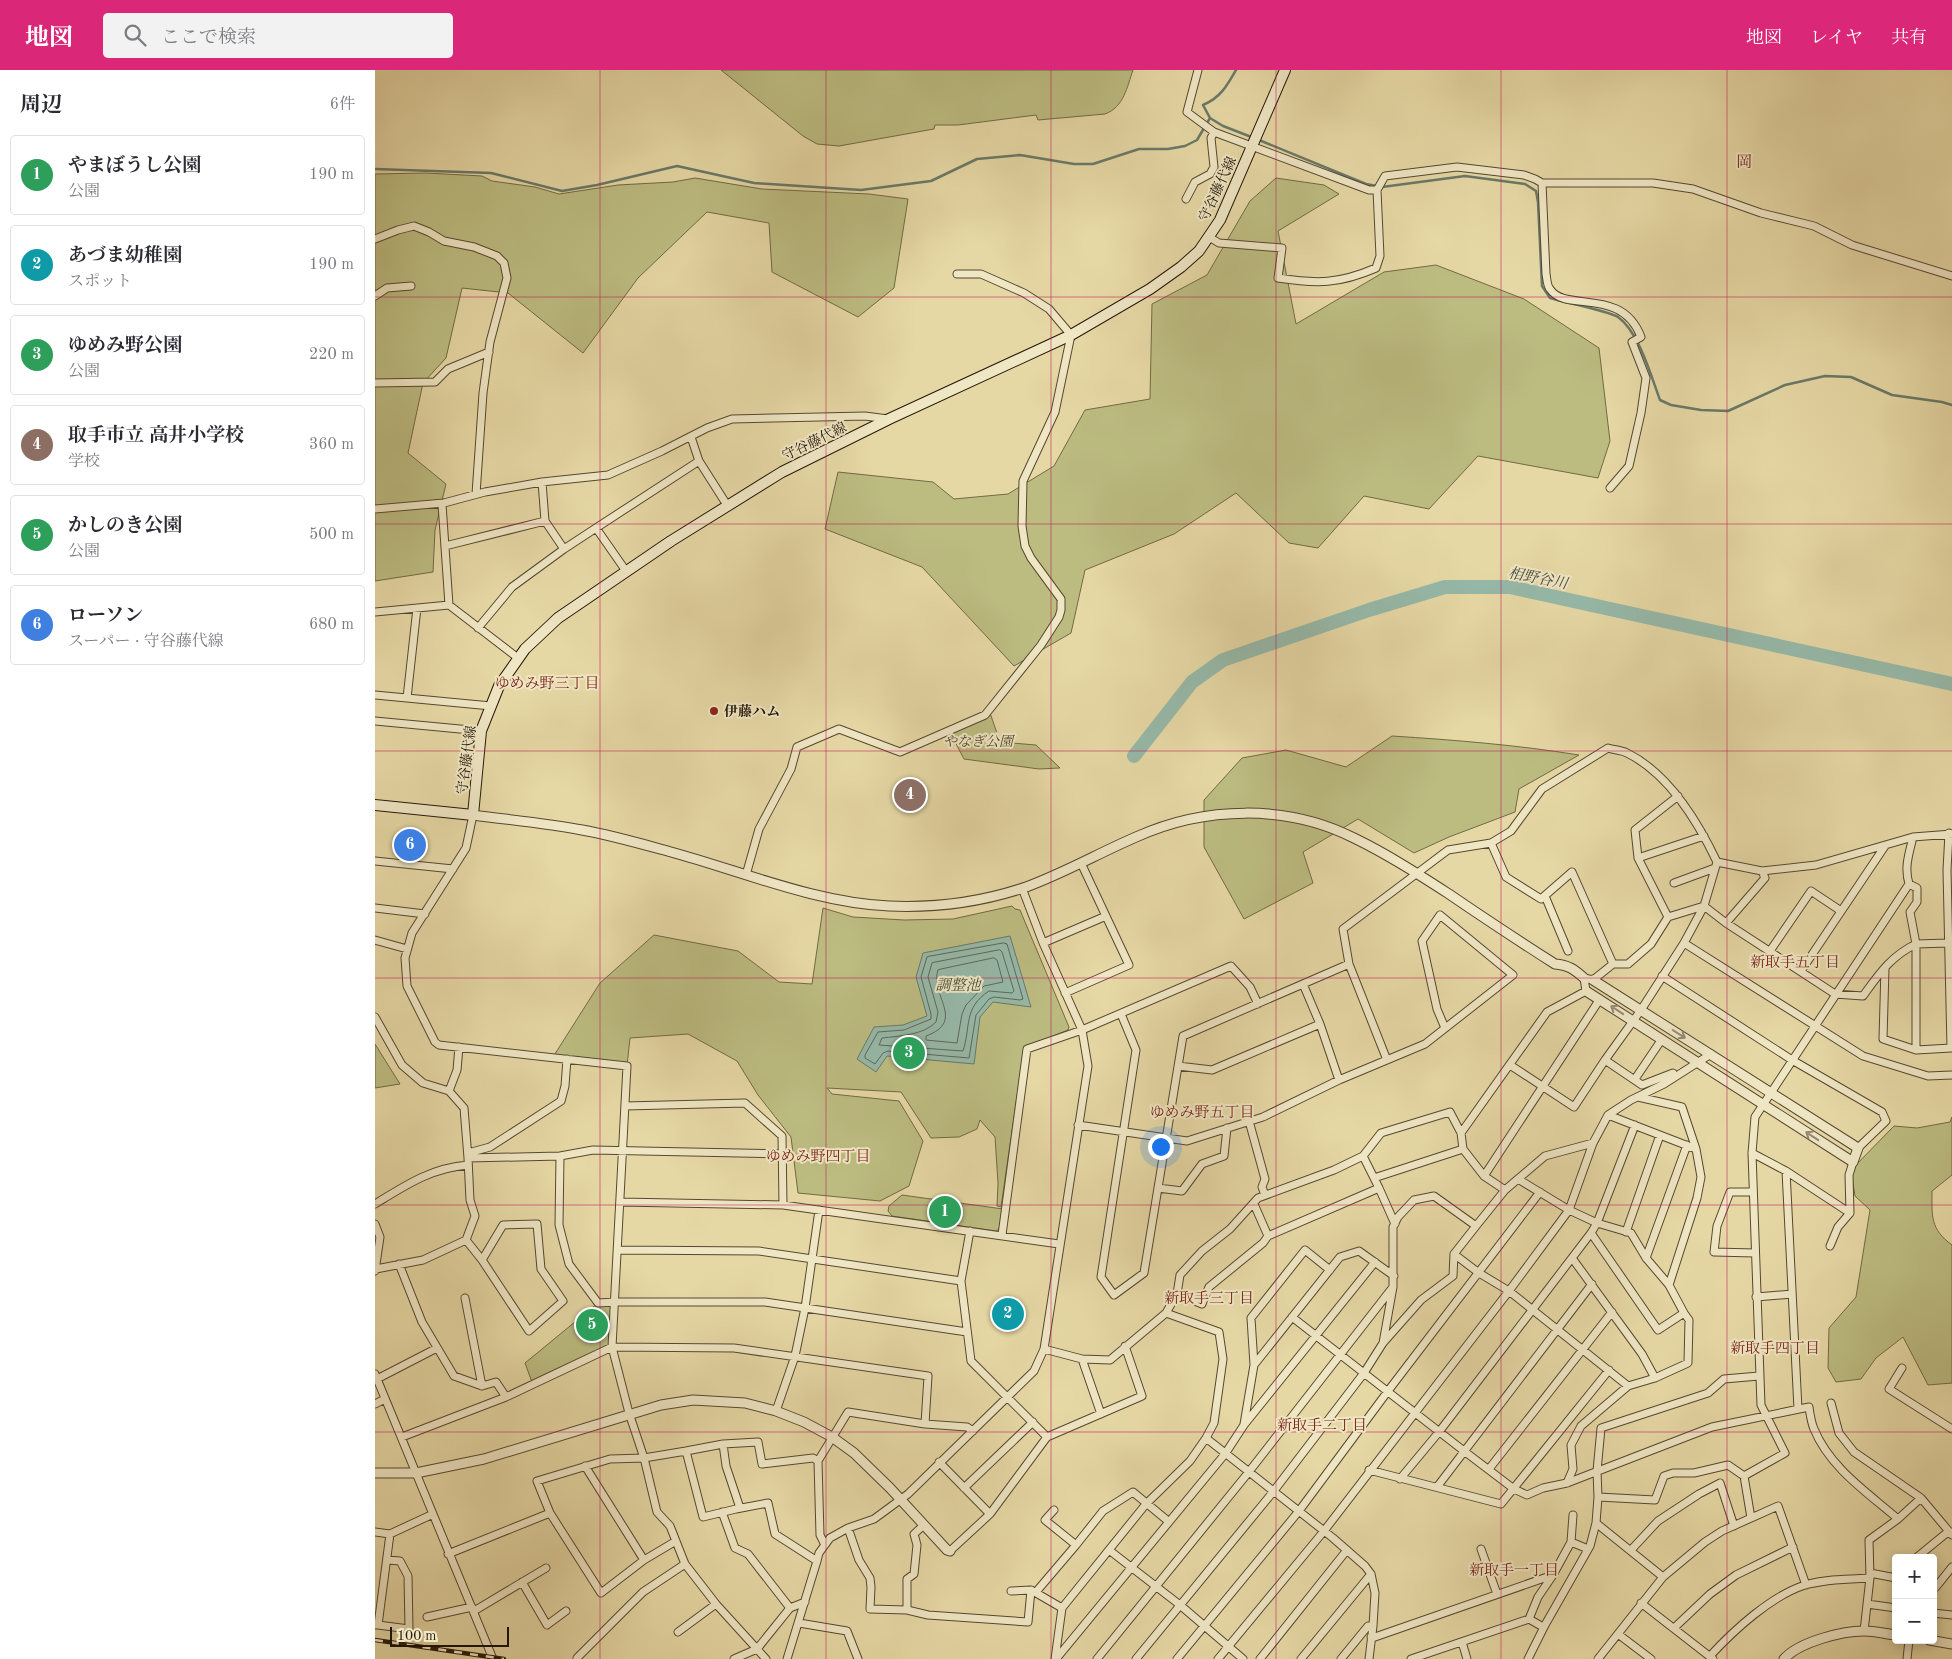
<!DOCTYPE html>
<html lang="ja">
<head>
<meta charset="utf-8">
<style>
	body { margin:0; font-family:"Old Standard TT","Noto Serif JP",serif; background:#f2f2f3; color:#2b2b33 }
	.controls { position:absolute; right:15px; bottom:15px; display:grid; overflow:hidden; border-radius:5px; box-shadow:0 2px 12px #0003 }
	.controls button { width:45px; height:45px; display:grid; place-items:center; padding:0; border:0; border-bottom:1px solid #e1e1e2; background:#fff; color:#2b2b33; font:25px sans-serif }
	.scale { position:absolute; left:15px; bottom:12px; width:119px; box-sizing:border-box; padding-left:5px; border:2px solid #261809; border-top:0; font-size:14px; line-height:18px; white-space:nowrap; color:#261809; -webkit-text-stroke:4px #efe6c4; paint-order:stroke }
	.you { position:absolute; left:785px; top:1076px; width:18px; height:18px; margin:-12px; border:4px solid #fff; border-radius:50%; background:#1a73e8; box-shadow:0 0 0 8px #1a73e833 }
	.badge { display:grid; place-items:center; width:32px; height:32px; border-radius:50%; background:#db2777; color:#fff; font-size:16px; font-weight:700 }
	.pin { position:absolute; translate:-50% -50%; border:2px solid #fff; box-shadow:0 1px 5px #0006 }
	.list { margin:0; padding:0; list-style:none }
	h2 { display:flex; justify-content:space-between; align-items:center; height:65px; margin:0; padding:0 20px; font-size:21px }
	h2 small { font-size:16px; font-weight:400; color:#7c7c81 }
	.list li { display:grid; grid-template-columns:32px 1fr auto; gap:15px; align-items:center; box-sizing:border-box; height:80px; margin:0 10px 10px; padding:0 10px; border:1px solid #e1e1e2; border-radius:5px }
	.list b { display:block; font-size:19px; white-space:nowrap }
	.list p { margin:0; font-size:16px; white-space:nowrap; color:#7c7c81 }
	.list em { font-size:16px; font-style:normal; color:#7c7c81 }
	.icon { flex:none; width:28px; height:28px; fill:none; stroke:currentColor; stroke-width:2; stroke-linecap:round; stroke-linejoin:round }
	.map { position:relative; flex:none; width:1577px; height:1589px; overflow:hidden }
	header { display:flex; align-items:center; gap:30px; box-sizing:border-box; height:70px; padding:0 25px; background:#db2777; color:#fff }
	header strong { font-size:24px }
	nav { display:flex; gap:28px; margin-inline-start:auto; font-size:18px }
	.search { width:350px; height:45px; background:#f2f2f3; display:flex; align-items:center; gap:12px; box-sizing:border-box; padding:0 18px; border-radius:5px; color:#7c7c81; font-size:19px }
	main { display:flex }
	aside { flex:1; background:#fff }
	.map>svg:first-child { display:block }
	.green { fill:#bcbc81; stroke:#716a45 }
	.water { fill:#96b9a9; stroke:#697969 }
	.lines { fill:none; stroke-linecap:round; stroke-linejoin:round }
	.shore { stroke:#5e6859; stroke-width:1 }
	.stream { stroke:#697969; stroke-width:2.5 }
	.river { stroke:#96b9a9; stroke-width:14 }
	.minor-casing { stroke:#564830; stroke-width:9 }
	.tertiary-casing { stroke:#564830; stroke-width:11 }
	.secondary-casing { stroke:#261809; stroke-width:12 }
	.minor { stroke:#efe6c4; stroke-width:7 }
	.tertiary { stroke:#efe6c4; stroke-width:9 }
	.secondary { stroke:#efe6c4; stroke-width:10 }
	.rail-casing { stroke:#261809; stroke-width:4.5 }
	.rail { stroke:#efe6c4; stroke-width:2.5; stroke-dasharray:8; stroke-linecap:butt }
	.oneway { stroke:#958970 }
	.grid { fill:none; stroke:#c2185b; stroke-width:1; stroke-opacity:0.55 }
	.poi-dot { fill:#8f2418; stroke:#efe6c4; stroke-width:2 }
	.labels { text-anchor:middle; stroke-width:4; stroke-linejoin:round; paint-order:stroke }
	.street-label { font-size:14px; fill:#261809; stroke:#efe6c4 }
	.poi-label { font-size:14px; font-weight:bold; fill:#261809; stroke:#efe6c4; text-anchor:start }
	.park-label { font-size:14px; font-style:italic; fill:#53492d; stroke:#efe6c4 }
	.water-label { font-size:15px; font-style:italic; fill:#4d5041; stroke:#efe6c4 }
	.neighbourhood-label { font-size:15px; fill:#7a1f14; stroke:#efe6c4 }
	.quarter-label { font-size:16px; fill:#7a1f14; stroke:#efe6c4 }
</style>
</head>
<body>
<header>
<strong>地図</strong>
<div class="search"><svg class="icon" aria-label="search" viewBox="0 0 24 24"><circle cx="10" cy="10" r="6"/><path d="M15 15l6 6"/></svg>ここで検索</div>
<nav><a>地図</a><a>レイヤ</a><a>共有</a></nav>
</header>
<main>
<aside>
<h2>周辺<small>6件</small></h2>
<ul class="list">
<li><span class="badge" style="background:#2e9e5b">1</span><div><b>やまぼうし公園</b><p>公園</p></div><em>190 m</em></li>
<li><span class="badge" style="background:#0f9aa8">2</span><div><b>あづま幼稚園</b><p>スポット</p></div><em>190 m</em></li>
<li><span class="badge" style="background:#2e9e5b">3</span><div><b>ゆめみ野公園</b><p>公園</p></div><em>220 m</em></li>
<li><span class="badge" style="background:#8d6e63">4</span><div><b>取手市立 高井小学校</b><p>学校</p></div><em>360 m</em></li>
<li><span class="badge" style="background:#2e9e5b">5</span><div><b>かしのき公園</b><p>公園</p></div><em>500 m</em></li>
<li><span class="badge" style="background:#3f7fe0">6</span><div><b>ローソン</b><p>スーパー · 守谷藤代線</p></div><em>680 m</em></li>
</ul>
</aside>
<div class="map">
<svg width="1577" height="1589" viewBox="0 0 1577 1589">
	<rect width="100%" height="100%" fill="#e6d8a5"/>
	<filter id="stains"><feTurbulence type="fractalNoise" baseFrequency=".004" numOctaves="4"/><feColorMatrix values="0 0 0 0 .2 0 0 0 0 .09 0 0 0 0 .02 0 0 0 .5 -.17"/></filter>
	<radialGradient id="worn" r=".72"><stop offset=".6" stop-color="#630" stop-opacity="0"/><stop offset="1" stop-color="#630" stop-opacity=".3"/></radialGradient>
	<path class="green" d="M346,0H758C752,17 749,37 730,44L663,50L661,45L583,55H560L559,59L464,76L442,74L428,66Z
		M51,103L107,106L117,111L160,117L184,124L243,115L298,112L320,108L387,119L494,124L533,129L519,218L483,247L397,202L394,153L332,142L263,208L208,283L133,223L87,218L71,288L48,313L33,383L71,414L60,460L58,502L0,511V104Z
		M901,108L949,115L964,124L903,161L921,254L1009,202L1061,195L1149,229L1224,278L1235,371L1223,408L1103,386L1054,439L989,426L943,478L914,473L861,423L799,464L710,500L696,563L639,596L547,497L450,459L463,402L558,412L579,429L633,424L679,396L710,340L775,329L777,234L832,205L875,131Z
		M614,640L625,672L661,675L685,698L664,699L589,689L574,660Z
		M1017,666C1080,670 1142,675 1204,685L1144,719L1140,742L1074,767L1039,783L983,749L928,782L938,813L869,849L829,777V730L867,688L911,680L971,697Z
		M637,836L640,839L645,840L694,957L693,960L649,978L626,1137L622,1136L623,1113L620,1067L605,1050L602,1059L584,1067L556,1068L526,1022L452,1018L457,1024L524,1031L548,1071L534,1116L505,1131L423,1123L416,1067L383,1025L362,991L313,964L255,968L252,996L178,987L225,913L279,865L363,881L404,912L437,914L448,838L478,847L529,850L578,849Z
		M0,974L25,1014L0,1018Z
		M1577,1047V1105L1557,1121C1557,1146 1555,1159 1577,1175V1313L1553,1315L1528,1267L1501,1288L1486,1309L1461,1312L1453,1298L1454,1258L1481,1227L1495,1140L1480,1126L1476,1100L1519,1056L1542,1058L1575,1052Z
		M527,1125L628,1139L624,1159L621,1161L517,1146L513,1141L514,1136Z
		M240,1232L237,1277L158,1315L150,1293L223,1233Z"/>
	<path class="water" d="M635,866L656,937L618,932L605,947L599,994L512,986L501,1002L482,989L499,957L528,955L552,946L541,907L548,883Z"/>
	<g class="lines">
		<path class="shore" d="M629,873L632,874L648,929L645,930L619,927L614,929L601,945L594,988L513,981L508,983L500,994L490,988V985L503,962L529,960L556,949V944L546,907L552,887Z
			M625,880L627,882L639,921L637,923L614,921C588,938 596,957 588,981L504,975L507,968C524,966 549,965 561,952L563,942L553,907L557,893Z
			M619,888L622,890L628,912L609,916L591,935L587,944L582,973L551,970V966C592,951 554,925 563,900Z"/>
		<path class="stream" d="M861,0C852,16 845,28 828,35L835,48L848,56L879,68
			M884,70L991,114L1007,117L1090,106L1150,114L1161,121L1163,132L1167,216L1175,228C1188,232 1233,241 1243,247C1264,262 1276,306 1285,330L1296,335L1326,340L1353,341L1410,315L1450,306L1476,307L1517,325L1567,332L1577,335
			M0,99L116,103L187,121L222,115L302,96L379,113L486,120L556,111L602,89L645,85L699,94H718L764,79H793L810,76L822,70L835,48"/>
		<path class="river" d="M759,686L817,612L848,590L994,540L1070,517H1135L1577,614"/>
		<g class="minor-casing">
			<path id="minor" d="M823,0L812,42L839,62L994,120H1002L1010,106L1082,97L1149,105L1160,109L1167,113H1278L1318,119L1386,143L1439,156L1477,175L1577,206
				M1167,113L1171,204C1172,209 1172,216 1175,219C1190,243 1247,216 1266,267L1257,272L1271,308L1266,343L1254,396L1235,418
				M811,129L820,112L835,104L839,97L836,68L839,62
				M834,167L844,173L907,178L903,208C942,214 964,214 1001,198L1005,186L1002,120
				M0,169L23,160L39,156L54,162L69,171L99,177L122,186L129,193L132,208L115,272L108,323L101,424
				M0,226L12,218L36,216
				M0,313L60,312L73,299L114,282
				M316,367L324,391L352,435
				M167,412L170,451L189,479L221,458L251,501
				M67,434L74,535
				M0,439L69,433L110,422L167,412L233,405L287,381L332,358L357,349L490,346L513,349
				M221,458L324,391
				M70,476L170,451
				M0,542L74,535L143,588
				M103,558L137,517L189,479
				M0,625L116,636
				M32,628L42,538
				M0,651L106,661
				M98,745L91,778L37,863L30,888L32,916L60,972L64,975L252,996L237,1277L254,1343L269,1388L282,1442L295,1456L310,1494L341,1534L391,1589
				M1116,773L1131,807L1166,829L1197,802L1238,894
				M1263,788L1329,766
				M0,791L78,799
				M371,805L384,759L416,699L422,677L464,659L525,682L610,645L666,575L684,547L686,540V529L656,488L650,476L647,456L648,411L680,342L696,265L674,239L649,223L606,204H582
				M1299,813L1340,798
				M1170,826L1193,881
				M0,838L50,844
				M1293,847L1263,788L1260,760L1303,726
				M1351,853L1390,808L1387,801
				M0,870L32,879
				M668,873L731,846
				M1309,873L1488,986L1553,1006L1577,1005
				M1395,881L1436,821L1466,841
				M1510,898L1508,969L1541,980L1576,978L1572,800L1574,763
				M1426,901L1510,776
				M1287,906L1417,990L1507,1042L1511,1051L1483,1078
				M928,914L945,954L964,1010
				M690,923L754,895L706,793
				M746,944L761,980L726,1207L739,1225L769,1203L808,966L974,894
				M0,947L27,995L48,1013L74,1021L89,1038L93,1088
				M1541,980V874L1573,873
				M1012,990L974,894L968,859L1073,780L1116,773L1136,761L1167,719L1233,678C1239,680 1246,680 1252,683C1293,703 1323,752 1342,792L1387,801L1441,795L1538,767L1577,764
				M1230,990L1267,1015L1298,1003
				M1135,995L1199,1037L1230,990L1266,940L1309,873L1329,836L1342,792
				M803,996L837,1000L945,954
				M1260,1009L1287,969
				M74,1021L82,1000L84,977
				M1263,1027L1307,1037L1321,1079
				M250,1036L370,1033L407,1066L408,1135
				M1233,1045L1321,1079L1326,1107L1322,1128L1294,1215
				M874,1051L890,1109L887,1117L890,1125
				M703,1055L812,1071L888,1047L964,1010L1050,974L1138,905L1065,845L1047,871L1062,939L1070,958
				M1086,1063L1172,942L1211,921L1209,908L1218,910L1238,894H1253L1276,874L1293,847L1329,836L1351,853L1460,924L1488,926C1504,904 1516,886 1541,874L1535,842L1542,832V818L1534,814
				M93,1083L115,1077L186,1031L190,1016L192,989
				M1377,1083L1411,1101L1475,1143L1463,1157L1455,1176
				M407,1084L218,1080L185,1086L184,1155L194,1194L223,1233L240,1232H390L592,1262
				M1411,1101L1423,1339
				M1109,1106L1225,929
				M999,1108L1088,1079
				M1143,1109L1194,1140L1222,1153L1256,1163L1271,1188L1294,1215L1309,1243L1314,1250L1313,1293L1280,1308L1253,1316L1206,1356L1196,1375L1198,1399L1192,1413
				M783,1118L807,1121L827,1094L849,1086L852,1058
				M1004,1118L1020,1154
				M1378,1122H1355L1342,1156L1339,1182L1380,1183
				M245,1132L408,1135L684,1174
				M0,1134C31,1115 56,1098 93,1095
				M1475,1143L1474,1105L1478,1092
				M0,1154L5,1167L0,1201
				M1101,1156L1079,1184L1104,1203L1134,1221L1253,1316
				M1251,1162L1285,1065
				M1216,1163L1283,1260L1309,1243
				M627,1165L652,979L707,960L856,896L875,917L883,934
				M893,1166L1004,1118L988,1086
				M91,1170L107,1190L154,1261L188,1231L166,1199L162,1154L128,1155L107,1190
				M243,1180L384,1181L586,1211
				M1197,1188L1267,1284L1280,1308
				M1271,1188L1312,1075
				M24,1194L47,1252L79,1306L107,1316L121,1312L131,1327
				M1,1199L48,1190L91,1170L100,1146L95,1130L93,1088L185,1086
				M802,1224L827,1234L834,1217L888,1173L893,1166L879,1134
				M1381,1227L1417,1224
				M90,1228L107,1316
				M917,1247L1089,1381L1139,1419L1152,1425L1168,1418L1192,1413L1337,1357L1434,1337C1435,1344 1436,1352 1439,1359C1455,1398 1493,1423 1523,1449L1546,1428
				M1008,1273L1018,1217V1157L1023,1147L1039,1130L1059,1126L1101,1156L1130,1120L1170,1086L1218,1073
				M669,1279L707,1289L735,1290L791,1243L802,1224L805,1205L827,1181L855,1159L883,1128L959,1100L988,1086L1006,1063L1075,1042L1086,1063L1088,1079L1109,1106L1130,1120
				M707,1289L726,1344
				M879,1295L965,1187L984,1181L1019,1206
				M1527,1298L1514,1319L1577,1359
				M0,1304L118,1589
				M2,1309L62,1278
				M1456,1333L1464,1363L1479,1382L1546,1428L1577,1465
				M0,1334L10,1329
				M401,1341L420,1286L430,1238L444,1140
				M869,1354L879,1295L876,1248L930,1180L955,1200
				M27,1367L131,1327L237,1277L359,1278L553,1306L550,1354
				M672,1367L767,1326L750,1276
				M831,1368L958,1468L990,1496L996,1504L1000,1523L998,1556L994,1589
				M348,1374L383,1372L387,1394L438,1388L443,1391
				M311,1381L348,1374L351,1396L365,1438
				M564,1392L615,1444L672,1367L596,1291L586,1211L595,1161
				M210,1396L269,1490
				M1114,1399L1237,1242
				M994,1400L1126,1434L1234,1300
				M1369,1406L1410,1383L1386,1335L1377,1083L1380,1047L1534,814C1529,797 1534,784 1538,767
				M1025,1409L1064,1362L1216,1163L1222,1153L1260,1055
				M1062,1417L1217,1214
				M589,1418L658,1352
				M1223,1427L1280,1430L1289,1406L1298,1403H1319L1353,1395L1369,1406L1376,1448
				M679,1440L670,1450L701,1475L728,1441L758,1422L793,1451
				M347,1442L360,1478L373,1484L415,1538L430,1532
				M175,1443L162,1411L235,1389L269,1388L311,1381L328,1447L361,1439L393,1433L400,1464L442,1491
				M1221,1453L1288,1507
				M473,1458L484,1490L495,1508L496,1517L495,1539L532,1540L553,1545L653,1552L656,1520
				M0,1462L15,1464L58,1444
				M1196,1472L1213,1479
				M450,1475L445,1465L443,1391L473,1342L550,1354L592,1357L598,1361
				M1106,1479L1122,1524
				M734,1480L805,1535L868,1589
				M1256,1480L1283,1451L1324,1424L1345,1413L1359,1456
				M575,1481L615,1444
				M73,1484L175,1443L226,1523L269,1490L301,1471
				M1541,1488L1574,1461
				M1495,1503L1521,1508
				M1178,1505L1196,1472L1198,1445
				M1495,1508L1494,1470L1523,1449
				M147,1512L172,1555L191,1541
				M1561,1517L1577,1497
				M636,1521L656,1520L687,1538L680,1589
				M661,1522L701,1475
				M1266,1533L1338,1589
				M1492,1534L1521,1538
				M687,1538L771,1434L815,1391L831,1368L839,1353L848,1289L844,1262L791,1243
				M532,1540V1509L539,1504L542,1475L539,1464L549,1455
				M99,1541L171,1498
				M1558,1543L1577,1545
				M52,1547L97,1537
				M1154,1549L1168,1557
				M424,1553L472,1561L483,1589
				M0,1555H3L15,1464
				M3,1555L34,1559L33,1506L25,1491L12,1490
				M1299,1558L1335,1524L1361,1505L1418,1477
				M303,1562L341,1534
				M1243,1564L1276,1589
				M996,1567H1000L1178,1505L1163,1527L1154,1549L1036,1589
				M1087,1572L1092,1589
				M1335,1586C1359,1560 1396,1526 1430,1515C1451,1509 1474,1509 1495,1508L1489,1561
				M202,1588L268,1522L310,1494
				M359,1589L382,1579L415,1538
				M412,1589L442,1491L444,1483L455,1468L473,1458L499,1449L533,1424L659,1301L669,1279L713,996L707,960L668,873L647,818
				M681,1589L850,1384L869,1355L1000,1192
				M722,1589L873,1403L1018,1217
				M761,1589L898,1422L989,1303L1008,1273L1046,1230L1078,1206L1079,1184
				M802,1589L924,1441L1013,1321L1165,1122
				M843,1589L949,1461L1134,1221L1194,1140L1218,1073L1233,1045L1256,1030L1289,1014L1336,984
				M885,1589L972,1480
				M926,1589L996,1504
				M966,1589L993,1556H998
				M1153,1589L1170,1555L1215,1476L1221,1453L1223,1427L1222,1401L1226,1358L1333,1323L1349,1309L1384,1306
				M1223,1589L1288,1507L1330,1472L1347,1461L1403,1436L1431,1515
				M1532,1589L1534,1570"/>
		</g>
		<g class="tertiary-casing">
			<path id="tertiary" d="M98,745C134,750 171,753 207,760C236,765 267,774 296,782C366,801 441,833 514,836C560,838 607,832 651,817C689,803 724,783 761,767C829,736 912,734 979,768C1012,784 1043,804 1074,824C1109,848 1144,871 1180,894C1193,895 1199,899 1209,908
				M1211,921L1478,1092L1483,1078L1218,910
				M0,1403H41L109,1389L286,1335L318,1330L370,1333L401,1341L429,1352L457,1367L479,1383L515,1418L572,1480L575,1481
				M1554,1570L1577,1574
				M1409,1589C1424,1572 1467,1561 1489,1561C1500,1561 1511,1564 1521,1565"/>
		</g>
		<g class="secondary-casing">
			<path id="secondary" d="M0,735L98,745L106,661L124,616L150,579L183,548L296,471L407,402L514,349L696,265L775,219L806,197L824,181L845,150L910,0"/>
		</g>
		<use href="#minor" class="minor"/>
		<use href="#tertiary" class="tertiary"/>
		<use href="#secondary" class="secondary"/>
		<g class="rail-casing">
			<path id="rail" d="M0,1570L129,1589"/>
		</g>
		<use href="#rail" class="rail"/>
	</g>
	<defs><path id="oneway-shaft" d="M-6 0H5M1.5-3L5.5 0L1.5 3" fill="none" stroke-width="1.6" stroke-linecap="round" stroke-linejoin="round" transform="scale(1.25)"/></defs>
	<g class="oneway">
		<use href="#oneway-shaft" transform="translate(1242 940) rotate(-146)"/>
		<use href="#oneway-shaft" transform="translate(1304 964) rotate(32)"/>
		<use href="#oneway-shaft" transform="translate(1437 1066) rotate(-147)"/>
	</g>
	<path class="grid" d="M225,0V1589M451,0V1589M676,0V1589M901,0V1589M1126,0V1589M1352,0V1589M0,227H1577M0,454H1577M0,681H1577M0,908H1577M0,1135H1577M0,1362H1577"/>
	<circle class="poi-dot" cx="339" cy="641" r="5"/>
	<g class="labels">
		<g class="street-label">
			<text transform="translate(842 119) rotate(-65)" y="5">守谷藤代線</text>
			<text transform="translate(439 371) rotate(-26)" y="5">守谷藤代線</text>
			<text transform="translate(91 690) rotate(-82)" y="5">守谷藤代線</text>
		</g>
		<g class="poi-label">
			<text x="349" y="646">伊藤ハム</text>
		</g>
		<g class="park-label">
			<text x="603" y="676">やなぎ公園</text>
		</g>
		<g class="water-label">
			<text transform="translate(1163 508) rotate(11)" y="5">相野谷川</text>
			<text x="583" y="920">調整池</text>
		</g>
		<g class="neighbourhood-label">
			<text x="172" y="618">ゆめみ野三丁目</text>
			<text x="1420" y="897">新取手五丁目</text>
			<text x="827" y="1047">ゆめみ野五丁目</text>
			<text x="443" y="1091">ゆめみ野四丁目</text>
			<text x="834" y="1233">新取手三丁目</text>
			<text x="1400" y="1283">新取手四丁目</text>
			<text x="947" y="1360">新取手二丁目</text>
			<text x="1139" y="1505">新取手一丁目</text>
		</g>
		<g class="quarter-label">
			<text x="1369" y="97">岡</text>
		</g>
	</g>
	<rect width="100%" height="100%" filter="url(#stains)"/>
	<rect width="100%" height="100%" fill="url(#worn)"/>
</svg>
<div class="controls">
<button>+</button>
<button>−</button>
</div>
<div class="scale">100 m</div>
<div class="you"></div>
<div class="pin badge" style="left:570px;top:1142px;background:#2e9e5b">1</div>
<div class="pin badge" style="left:633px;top:1244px;background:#0f9aa8">2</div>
<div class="pin badge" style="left:534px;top:983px;background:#2e9e5b">3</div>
<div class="pin badge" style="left:535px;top:725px;background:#8d6e63">4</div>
<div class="pin badge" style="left:217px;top:1255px;background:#2e9e5b">5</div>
<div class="pin badge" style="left:35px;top:775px;background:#3f7fe0">6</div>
</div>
</main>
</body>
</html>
